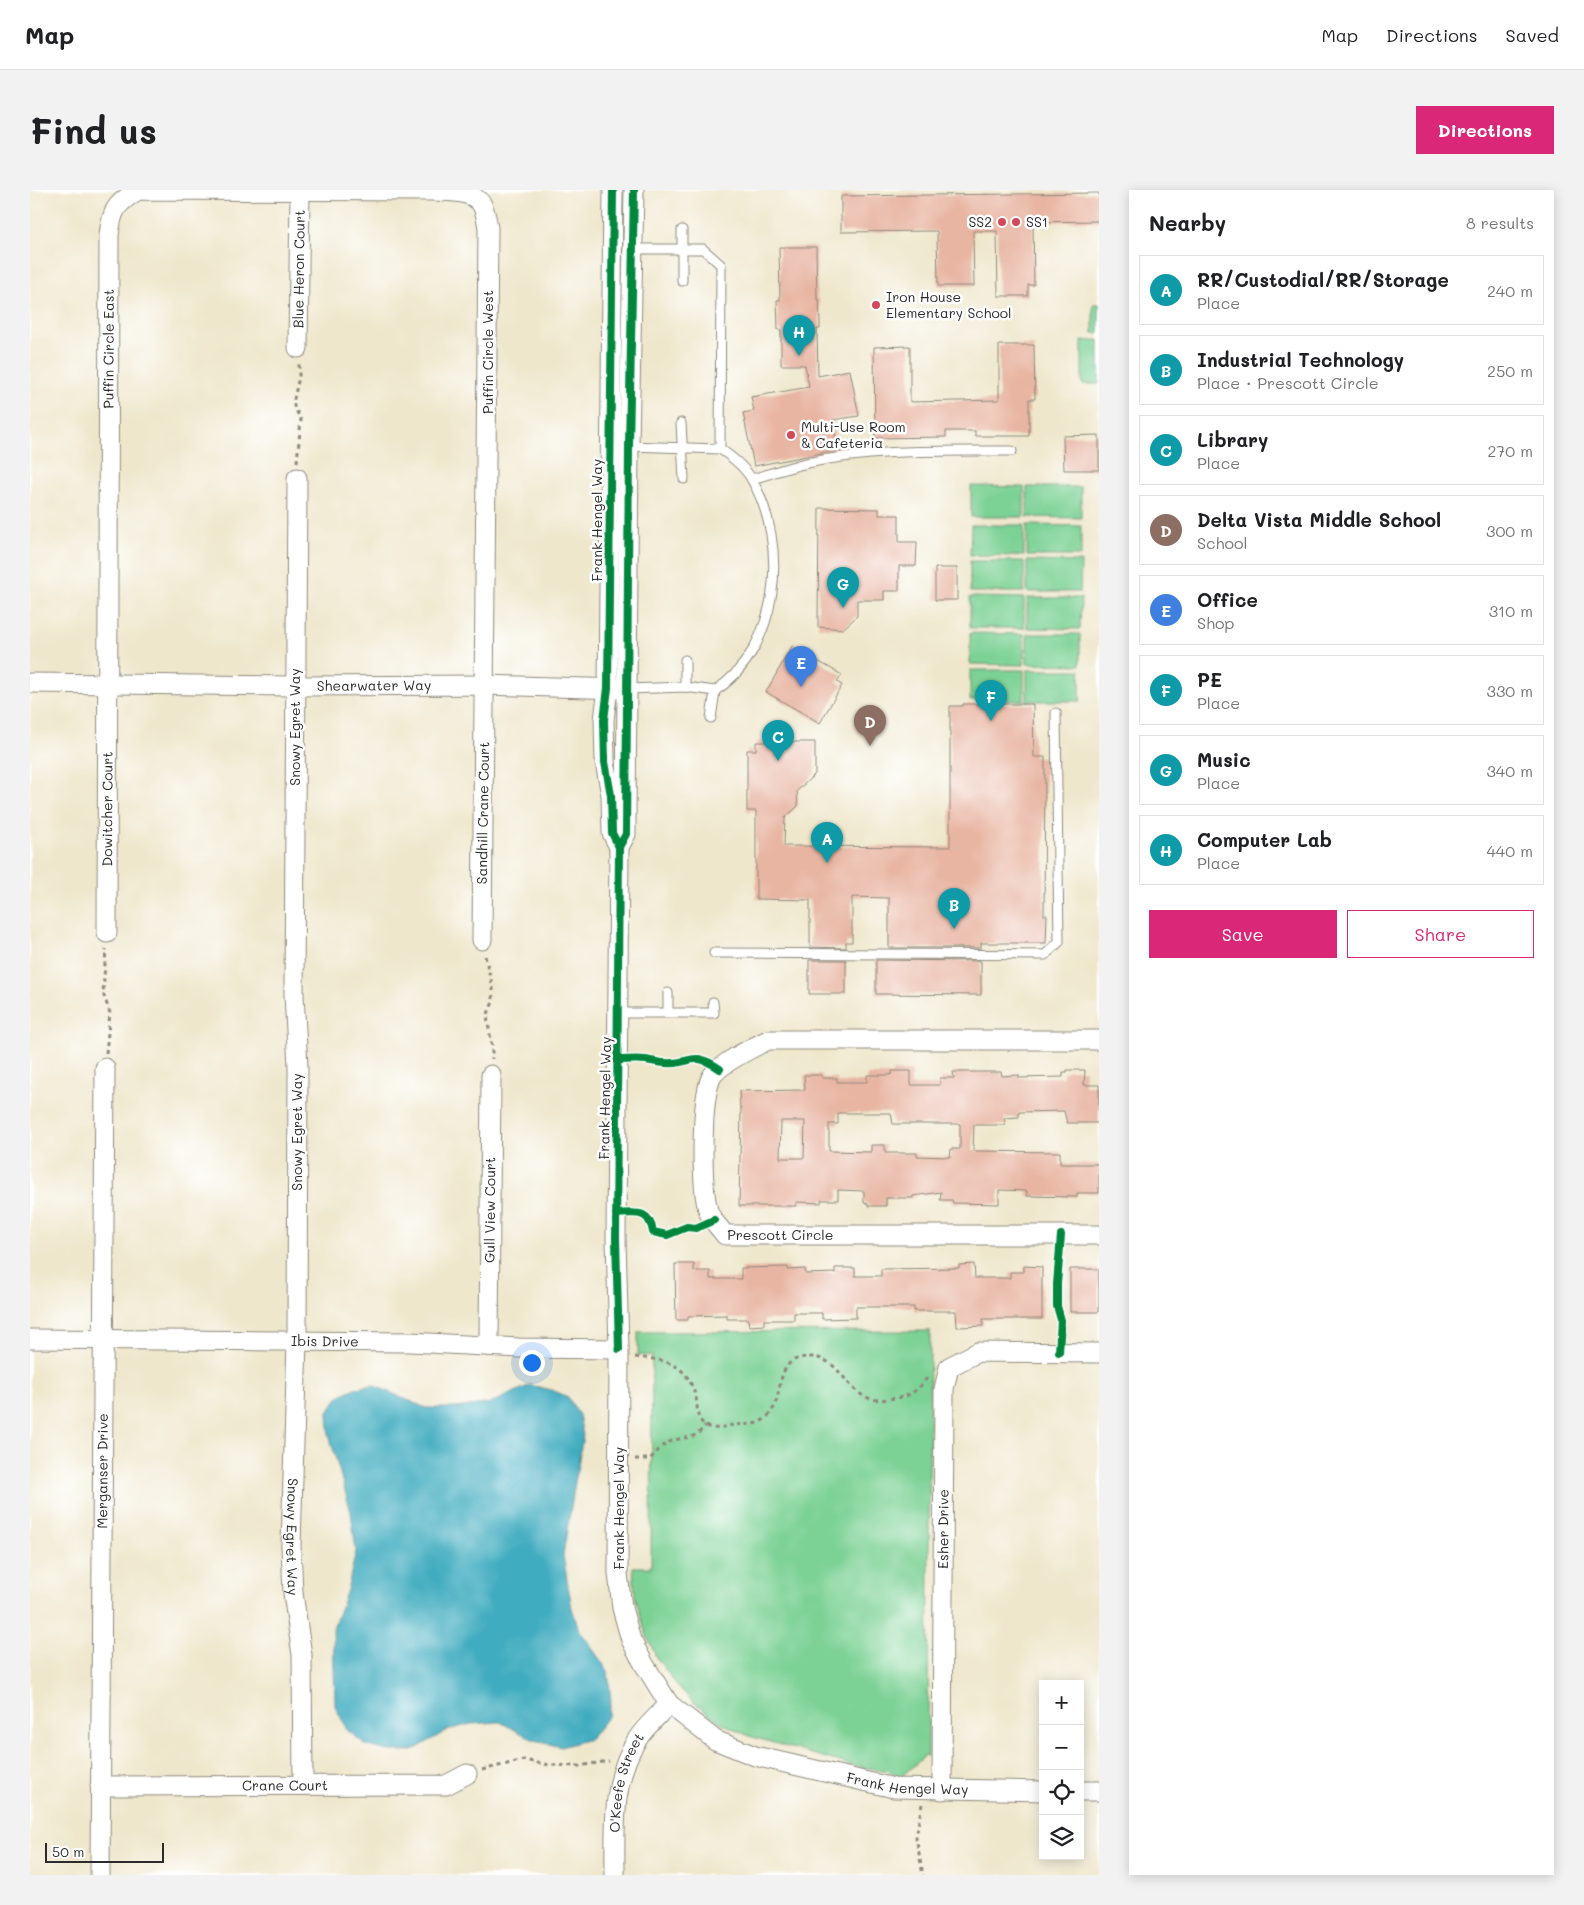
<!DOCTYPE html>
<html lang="en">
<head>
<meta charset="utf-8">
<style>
	body { margin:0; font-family:Mali,sans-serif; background:#f2f2f2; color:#202124 }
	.controls { position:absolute; right:15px; bottom:15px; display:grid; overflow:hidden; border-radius:0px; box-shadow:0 2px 12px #0003 }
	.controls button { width:45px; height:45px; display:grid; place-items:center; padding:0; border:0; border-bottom:1px solid #e0e0e0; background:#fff; color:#202124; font:25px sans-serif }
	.scale { position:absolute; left:15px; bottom:12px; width:119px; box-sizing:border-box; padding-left:5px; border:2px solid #2b2b2b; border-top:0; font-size:14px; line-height:18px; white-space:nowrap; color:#2b2b2b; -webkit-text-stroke:4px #fff; paint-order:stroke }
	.you { position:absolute; left:501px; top:1172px; width:18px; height:18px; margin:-12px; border:4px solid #fff; border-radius:50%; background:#1a73e8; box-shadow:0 0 0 8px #1a73e833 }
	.badge { display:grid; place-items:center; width:32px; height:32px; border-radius:50%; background:#db2777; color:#fff; font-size:16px; font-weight:700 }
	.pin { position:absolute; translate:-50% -41px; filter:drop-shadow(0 1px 2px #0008) }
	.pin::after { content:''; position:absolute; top:26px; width:18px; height:15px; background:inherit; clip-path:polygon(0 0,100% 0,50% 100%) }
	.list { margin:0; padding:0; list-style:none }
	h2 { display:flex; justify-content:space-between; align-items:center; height:65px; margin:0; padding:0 20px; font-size:21px }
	h2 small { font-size:16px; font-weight:400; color:#757577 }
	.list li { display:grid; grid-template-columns:32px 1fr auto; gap:15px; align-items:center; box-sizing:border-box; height:70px; margin:0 10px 10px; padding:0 10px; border:1px solid #e0e0e0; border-radius:0px }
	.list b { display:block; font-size:19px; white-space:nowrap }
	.list p { margin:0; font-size:16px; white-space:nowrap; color:#757577 }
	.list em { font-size:16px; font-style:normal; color:#757577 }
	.actions { display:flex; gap:10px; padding:15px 20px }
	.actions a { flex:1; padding:11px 0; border:1px solid #db2777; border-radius:0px; text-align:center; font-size:18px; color:#db2777 }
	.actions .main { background:#db2777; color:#fff }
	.icon { flex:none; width:28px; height:28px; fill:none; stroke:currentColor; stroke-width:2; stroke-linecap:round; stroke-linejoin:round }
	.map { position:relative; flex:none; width:1069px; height:1685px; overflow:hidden; border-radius:0px }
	header { display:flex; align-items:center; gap:30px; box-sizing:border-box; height:70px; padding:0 25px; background:#fff; border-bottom:1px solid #e0e0e0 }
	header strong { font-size:24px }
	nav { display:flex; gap:28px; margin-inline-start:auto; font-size:18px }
	.intro { display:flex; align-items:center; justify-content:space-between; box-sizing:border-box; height:120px; padding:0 30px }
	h1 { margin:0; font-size:35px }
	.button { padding:12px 22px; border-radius:0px; background:#db2777; color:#fff; font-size:18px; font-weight:700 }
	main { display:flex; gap:30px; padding:0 30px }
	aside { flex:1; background:#fff; border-radius:0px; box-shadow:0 2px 12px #0003 }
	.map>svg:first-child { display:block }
	.green { fill:#7cd194; stroke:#547e60 }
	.water { fill:#40acbf; stroke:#366c75 }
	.building { fill:#e8b5a2; fill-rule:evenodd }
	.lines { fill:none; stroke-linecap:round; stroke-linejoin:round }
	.lane-casing { stroke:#8d897c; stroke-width:11 }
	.street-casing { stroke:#8d897c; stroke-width:21 }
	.path { stroke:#8d897c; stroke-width:3; stroke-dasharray:4 4; stroke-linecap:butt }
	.lane { stroke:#fff; stroke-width:9 }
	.street { stroke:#fff; stroke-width:19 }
	.cycleway-casing { stroke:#fff; stroke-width:11 }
	.cycleway { stroke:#00873e; stroke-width:8 }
	.poi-dot { fill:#d1495b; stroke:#fff; stroke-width:2 }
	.labels { text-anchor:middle; stroke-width:5; stroke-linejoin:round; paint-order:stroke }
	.poi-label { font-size:14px; fill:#2b2b2b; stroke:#fff; text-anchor:start }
	.street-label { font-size:14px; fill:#2b2b2b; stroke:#fff }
</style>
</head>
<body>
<header>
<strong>Map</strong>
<nav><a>Map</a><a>Directions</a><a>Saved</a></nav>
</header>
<div class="intro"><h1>Find us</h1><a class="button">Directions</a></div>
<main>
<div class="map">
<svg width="1069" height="1685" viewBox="0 0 1069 1685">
	<rect width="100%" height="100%" fill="#fff"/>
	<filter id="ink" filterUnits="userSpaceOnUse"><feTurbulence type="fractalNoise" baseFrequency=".02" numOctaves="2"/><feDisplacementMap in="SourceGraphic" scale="10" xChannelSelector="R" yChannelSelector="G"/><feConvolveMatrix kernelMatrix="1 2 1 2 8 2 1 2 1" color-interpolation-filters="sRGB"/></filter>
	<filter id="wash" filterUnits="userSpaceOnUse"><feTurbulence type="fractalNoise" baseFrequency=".0096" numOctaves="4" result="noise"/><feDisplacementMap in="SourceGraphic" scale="20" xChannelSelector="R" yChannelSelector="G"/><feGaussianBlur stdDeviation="1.12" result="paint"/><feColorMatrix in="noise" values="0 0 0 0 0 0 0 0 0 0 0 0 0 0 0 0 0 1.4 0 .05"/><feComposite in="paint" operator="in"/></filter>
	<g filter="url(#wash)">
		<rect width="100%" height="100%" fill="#efe7cc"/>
		<path class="green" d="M1063,114H1069V143H1063Z
			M1069,150V194H1052V151Z
			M941,296L994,297V327H941Z
			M997,297H1051V328L997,327Z
			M941,335H994V366L940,365Z
			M997,335L1051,336V366H997Z
			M940,371H994V402H940Z
			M997,371L1051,372L1050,402H997Z
			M940,407L994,408V438H940Z
			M997,408H1051L1050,439L997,438Z
			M940,443L994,444V475L940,474Z
			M997,444H1050V475L997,474Z
			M940,480H994V511L940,510Z
			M997,480H1050V511H997Z
			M900,1141L898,1567L895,1566L874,1584L873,1589L860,1581L824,1576L719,1546L688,1531L663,1512L646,1494L626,1467L615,1441L605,1406L603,1377H621L622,1166L608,1165V1142Z"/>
		<path class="water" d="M343,1195L396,1218H425L461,1213L500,1195L522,1200L538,1207L549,1225L553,1245L533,1365L542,1418L549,1439L578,1481L581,1511L579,1525L560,1549L531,1557L504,1550L470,1532L441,1534L418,1540L382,1561H359L337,1556L317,1540L305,1516L303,1438L317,1400L326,1361L321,1322L299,1245L298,1222L309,1206L325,1198Z"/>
		<g id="blocks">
			<path class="building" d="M1069,3V31L1003,32L1004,95H998V106H968L967,41H943L944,96H908L907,41L811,42V6Z
				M749,57H786L787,109H789L790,133V139H787L788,186L820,180L829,226L802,230L808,260L724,276L713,223L724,221L721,207L779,197L775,175H751V140H748L747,110H750Z
				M969,155H1004L1005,209H999V246H945V241H916V247L845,248L844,157L880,156V212L928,211L969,210Z
				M1069,245V280H1034L1033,246Z
				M789,318L849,319V325H869V352H887L886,376H869V401H854V410H827V426L813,439L788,437Z
				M905,378H927V410H905Z
				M762,456L812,485L807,492L812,495L790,533L736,502Z
				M933,514H1003L1004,567H1015L1014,725H1017L1016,753H951V758H859V708L822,707V752H816V758L780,757V710L726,709V621H717V560H726V552H785V584L767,601L768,616L755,628L754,656L920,657V516H933Z
				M779,770H816V804H779Z
				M846,770L951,771V805L846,804Z
				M1037,880H1055L1054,895H1069V933H1037L1034,921L989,922V927L974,928L976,935H944L943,961L1030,962V974H1069V1003H1047V1007L997,1006V1001L969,1000V1014L923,1013L922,1010H910L911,1002L883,1006V1008H856V1016H838V1014L834,1013V1001L808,1000V1010H791V1013L766,1012V1016H709L711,918H710L709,901L775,900L774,885H792V888H807V892H837V885H859L862,884V881H881V895H910V888H924L923,882H971L972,886L989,885V888L1033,887V882H1037ZM808,923H861L863,934H930V959H921L920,967L887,966V963H855V955H841V962L799,961V934H808ZM751,931H775L774,968H750Z
				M645,1074H664V1081H680V1089H711V1078L758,1077V1080L775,1079L776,1084L805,1083V1078H825V1086H851V1079L929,1078V1075L944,1074L945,1088H980V1082H994V1076L1012,1077V1129H953V1136L927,1137L926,1121H884V1117H826V1128L792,1129V1123H764V1130H734V1135L719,1136L718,1129H697V1125L658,1126V1130H646Z
				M1040,1079H1069V1122H1040Z"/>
		</g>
	</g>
	<g filter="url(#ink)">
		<use href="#blocks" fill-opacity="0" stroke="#8d897c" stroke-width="1"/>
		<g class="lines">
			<g class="lane-casing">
				<path id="lane" d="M652,91V40
					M651,233L654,289
					M598,256L690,259
					M722,289C740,284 758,277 777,273C844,259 913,261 982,261
					M655,497V470
					M597,499L655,497L685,501C750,458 759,355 722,290C715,277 702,267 690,259L691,75L673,59H603
					M681,528L685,501
					M684,763L1015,765L1029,752L1026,523
					M589,823H684L683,812
					M638,823V803"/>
			</g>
			<g class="street-casing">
				<g id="street">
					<path d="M583,0L578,498L574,530L575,572L581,605L582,643L589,657"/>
					<path id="s1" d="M604,0L599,256L596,624V644L589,657L586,1049L589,1159L588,1383L592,1418L601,1450L614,1474L639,1514L685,1550L725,1566L864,1598L1013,1601"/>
					<path id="s2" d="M268,158L270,1"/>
					<path id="s3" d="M267,288L264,805L268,876L267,1150L261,1356L263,1403L272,1465L273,1595"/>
					<path id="s4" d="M0,493L265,496L455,495L591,499"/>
					<path id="s5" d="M77,743L79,45C82,19 86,14 108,0L404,1C420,2 443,0 452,15C455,21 457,31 458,38L452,750"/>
					<path id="s6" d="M1069,850H738C724,857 688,874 681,888C671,911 671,995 678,1020C680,1029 690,1038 695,1045H1069"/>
					<path id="s7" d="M0,1149L380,1152L489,1158L589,1159"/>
					<path id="s8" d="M459,1156L461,885"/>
					<path id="s9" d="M70,1596L416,1595L437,1584"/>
					<path id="s10" d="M912,1600L914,1199L919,1177L948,1162L1069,1163"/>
					<path d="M1050,1601H1069"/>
					<path id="s11" d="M70,1685L75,878"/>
					<path id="s12" d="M585,1685C585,1638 581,1589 608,1548C617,1535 629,1525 639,1514"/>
				</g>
			</g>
			<path class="path" d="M267,272L271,230L264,216V209L269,187V174
				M455,766L463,798V812L457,826L462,857V869
				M76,863L80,823L73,803L76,759
				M605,1167C636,1170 657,1172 666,1208C669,1222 664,1224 675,1236C679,1237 685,1239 690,1238C695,1237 699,1235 704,1235C711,1234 721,1235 727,1233C763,1220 734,1165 782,1167C812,1169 815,1203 842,1209C850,1211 858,1209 865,1208C880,1207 891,1198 898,1186
				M605,1269H620C627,1262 633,1254 642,1251C658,1245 662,1252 675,1236
				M452,1580L494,1570L520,1575L549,1576L579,1571
				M892,1614L886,1647L893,1685"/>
			<use href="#lane" class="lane"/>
			<use href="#street" class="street"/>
			<g class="cycleway-casing">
				<path id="cycleway" d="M583,0L578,498L574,530L575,572L581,605L582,643L589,657
					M588,870C597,870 607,869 616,870C622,871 628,873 635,873C663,875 660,859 690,879
					M586,1024C606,1023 619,1019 623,1042L637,1045L657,1037L666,1038L684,1030
					M589,1159L586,1049L589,657L596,644L599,256L604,0
					M1029,1162L1031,1130L1027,1116V1094L1031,1045"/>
			</g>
			<use href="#cycleway" class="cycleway"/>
		</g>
	</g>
	<g class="poi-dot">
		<circle cx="972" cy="32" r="5"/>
		<circle cx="986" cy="32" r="5"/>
		<circle cx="846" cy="115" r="5"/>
		<circle cx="761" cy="245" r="5"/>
	</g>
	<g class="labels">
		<g class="poi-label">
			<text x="962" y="37" text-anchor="end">SS2</text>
			<text x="996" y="37">SS1</text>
			<text x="856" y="112">Iron House<tspan x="856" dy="16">Elementary School</tspan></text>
			<text x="771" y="242">Multi-Use Room<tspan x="771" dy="16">&amp; Cafeteria</tspan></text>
		</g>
		<g class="street-label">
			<text dy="5" stroke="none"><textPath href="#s2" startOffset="79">Blue Heron Court</textPath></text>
			<text dy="5" stroke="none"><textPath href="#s5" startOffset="584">Puffin Circle East</textPath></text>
			<text transform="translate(458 162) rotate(-90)" y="5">Puffin Circle West</text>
			<text transform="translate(567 330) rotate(-90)" y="5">Frank Hengel Way</text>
			<text dy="5" stroke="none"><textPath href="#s4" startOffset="344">Shearwater Way</textPath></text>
			<text transform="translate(265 537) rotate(-90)" y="5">Snowy Egret Way</text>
			<text dy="5" stroke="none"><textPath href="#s5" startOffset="124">Dowitcher Court</textPath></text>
			<text transform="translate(453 623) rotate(-89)" y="5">Sandhill Crane Court</text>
			<text transform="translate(575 908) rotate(-89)" y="5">Frank Hengel Way</text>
			<text transform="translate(267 942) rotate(-90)" y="5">Snowy Egret Way</text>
			<text dy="5" stroke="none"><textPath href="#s8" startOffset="136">Gull View Court</textPath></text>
			<text dy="5" stroke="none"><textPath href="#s6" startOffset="619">Prescott Circle</textPath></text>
			<text dy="5" stroke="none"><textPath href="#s7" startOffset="295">Ibis Drive</textPath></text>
			<text dy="5" stroke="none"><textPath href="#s11" startOffset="404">Merganser Drive</textPath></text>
			<text transform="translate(589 1318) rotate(-90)" y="5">Frank Hengel Way</text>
			<text dy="5" stroke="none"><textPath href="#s10" startOffset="261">Esher Drive</textPath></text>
			<text dy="5" stroke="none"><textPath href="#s3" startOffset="1059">Snowy Egret Way</textPath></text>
			<text dy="5" stroke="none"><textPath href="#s1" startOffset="1785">Frank Hengel Way</textPath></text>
			<text dy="5" stroke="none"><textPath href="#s9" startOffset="185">Crane Court</textPath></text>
			<text dy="5" stroke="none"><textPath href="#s12" startOffset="94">O'Keefe Street</textPath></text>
		</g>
	</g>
</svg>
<div class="controls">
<button>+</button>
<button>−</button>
<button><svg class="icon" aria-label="locate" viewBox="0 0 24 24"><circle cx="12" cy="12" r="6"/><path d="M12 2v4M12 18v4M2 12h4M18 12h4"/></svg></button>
<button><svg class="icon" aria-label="layers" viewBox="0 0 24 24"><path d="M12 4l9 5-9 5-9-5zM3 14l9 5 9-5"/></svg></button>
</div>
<div class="scale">50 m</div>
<div class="you"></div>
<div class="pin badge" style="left:797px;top:673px;background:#0f9aa8">A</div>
<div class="pin badge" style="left:924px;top:739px;background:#0f9aa8">B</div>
<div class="pin badge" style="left:748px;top:571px;background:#0f9aa8">C</div>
<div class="pin badge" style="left:840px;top:556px;background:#8d6e63">D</div>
<div class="pin badge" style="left:771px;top:497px;background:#3f7fe0">E</div>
<div class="pin badge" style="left:961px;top:531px;background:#0f9aa8">F</div>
<div class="pin badge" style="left:813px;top:418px;background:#0f9aa8">G</div>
<div class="pin badge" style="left:769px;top:166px;background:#0f9aa8">H</div>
</div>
<aside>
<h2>Nearby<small>8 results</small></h2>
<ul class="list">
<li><span class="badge" style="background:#0f9aa8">A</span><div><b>RR/Custodial/RR/Storage</b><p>Place</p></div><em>240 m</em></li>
<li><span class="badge" style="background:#0f9aa8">B</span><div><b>Industrial Technology</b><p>Place · Prescott Circle</p></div><em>250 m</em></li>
<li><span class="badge" style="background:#0f9aa8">C</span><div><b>Library</b><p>Place</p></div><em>270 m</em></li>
<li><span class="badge" style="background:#8d6e63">D</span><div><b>Delta Vista Middle School</b><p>School</p></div><em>300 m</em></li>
<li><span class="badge" style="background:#3f7fe0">E</span><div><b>Office</b><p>Shop</p></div><em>310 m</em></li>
<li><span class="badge" style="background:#0f9aa8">F</span><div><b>PE</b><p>Place</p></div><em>330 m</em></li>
<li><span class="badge" style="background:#0f9aa8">G</span><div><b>Music</b><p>Place</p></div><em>340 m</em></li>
<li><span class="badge" style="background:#0f9aa8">H</span><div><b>Computer Lab</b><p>Place</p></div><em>440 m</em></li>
</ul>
<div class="actions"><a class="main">Save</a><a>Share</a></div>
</aside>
</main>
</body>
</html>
